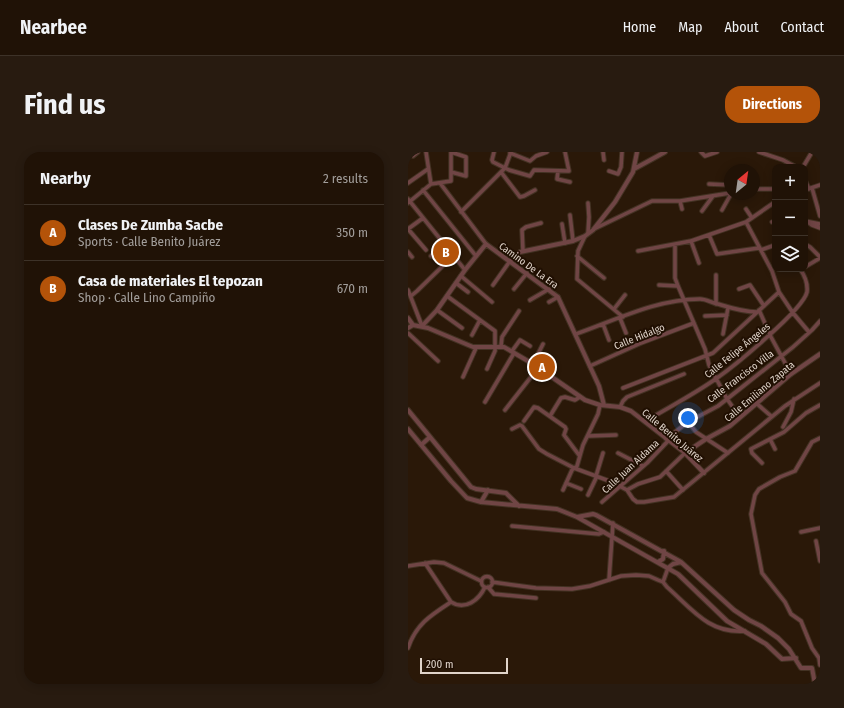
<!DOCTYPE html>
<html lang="en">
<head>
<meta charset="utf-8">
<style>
	body { margin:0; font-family:"Fira Sans Condensed",sans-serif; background:#281b10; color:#f1f3f6 }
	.controls { position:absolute; right:12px; top:12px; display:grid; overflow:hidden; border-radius:8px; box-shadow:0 2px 10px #0003 }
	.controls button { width:36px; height:36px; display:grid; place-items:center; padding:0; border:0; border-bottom:1px solid #3d3228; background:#201206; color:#f1f3f6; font:20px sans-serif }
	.compass { position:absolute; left:316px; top:12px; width:36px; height:36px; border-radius:50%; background:#201206; box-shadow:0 2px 10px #0003; rotate:29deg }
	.scale { position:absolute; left:12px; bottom:10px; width:88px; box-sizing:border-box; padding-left:4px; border:2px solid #e0d4ca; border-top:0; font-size:11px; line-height:14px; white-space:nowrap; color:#e0d4ca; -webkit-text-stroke:3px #200f02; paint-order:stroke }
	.you { position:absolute; left:280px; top:266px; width:14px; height:14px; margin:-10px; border:3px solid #fff; border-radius:50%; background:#1a73e8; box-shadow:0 0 0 6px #1a73e833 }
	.badge { display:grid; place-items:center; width:26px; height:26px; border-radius:50%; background:#b45309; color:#fff; font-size:13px; font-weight:700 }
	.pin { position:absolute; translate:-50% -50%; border:2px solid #fff; box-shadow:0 1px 4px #0006 }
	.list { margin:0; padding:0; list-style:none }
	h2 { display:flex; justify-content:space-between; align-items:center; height:52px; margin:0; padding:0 16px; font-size:17px }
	h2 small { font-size:13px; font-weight:400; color:#a29e9b }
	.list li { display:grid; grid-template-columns:26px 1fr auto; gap:12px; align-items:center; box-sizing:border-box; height:56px; padding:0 16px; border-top:1px solid #3d3228 }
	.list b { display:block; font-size:15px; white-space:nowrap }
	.list p { margin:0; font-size:13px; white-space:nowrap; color:#a29e9b }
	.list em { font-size:13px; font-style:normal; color:#a29e9b }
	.icon { flex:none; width:22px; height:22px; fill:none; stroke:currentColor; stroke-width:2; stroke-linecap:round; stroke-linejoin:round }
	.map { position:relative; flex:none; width:412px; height:532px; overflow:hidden; border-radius:16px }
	header { display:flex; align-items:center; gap:24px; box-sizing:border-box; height:56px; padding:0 20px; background:#201206; border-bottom:1px solid #3d3228 }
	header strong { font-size:19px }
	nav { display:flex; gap:22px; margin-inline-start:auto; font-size:14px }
	.intro { display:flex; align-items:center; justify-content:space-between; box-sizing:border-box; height:96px; padding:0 24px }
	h1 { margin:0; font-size:28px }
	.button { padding:10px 18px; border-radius:16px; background:#b45309; color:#fff; font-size:14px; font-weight:700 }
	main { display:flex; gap:24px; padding:0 24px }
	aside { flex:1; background:#201206; border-radius:16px; box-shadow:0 2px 10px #0003 }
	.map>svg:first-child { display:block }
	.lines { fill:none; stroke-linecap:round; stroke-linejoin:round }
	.minor-casing { stroke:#433223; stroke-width:5.5 }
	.tertiary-casing { stroke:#433223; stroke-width:6 }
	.minor { stroke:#704545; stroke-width:3.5 }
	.tertiary { stroke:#704545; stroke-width:4 }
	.labels { text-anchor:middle; stroke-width:4; stroke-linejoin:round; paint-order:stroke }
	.street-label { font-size:10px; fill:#e0d4ca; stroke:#200f02 }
</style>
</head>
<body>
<header>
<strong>Nearbee</strong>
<nav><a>Home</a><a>Map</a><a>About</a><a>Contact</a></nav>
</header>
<div class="intro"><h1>Find us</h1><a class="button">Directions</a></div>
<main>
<aside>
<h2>Nearby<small>2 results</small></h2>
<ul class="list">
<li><span class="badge">A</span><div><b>Clases De Zumba Sacbe</b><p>Sports · Calle Benito Juárez</p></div><em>350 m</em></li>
<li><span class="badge">B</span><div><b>Casa de materiales El tepozan</b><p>Shop · Calle Lino Campiño</p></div><em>670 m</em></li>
</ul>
</aside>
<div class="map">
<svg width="412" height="532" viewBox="0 0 412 532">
	<rect width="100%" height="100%" fill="#2a1808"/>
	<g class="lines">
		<g class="minor-casing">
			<path id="minor" d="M0,0L5,4L10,0
				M18,0L23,32
				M86,0L84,8L85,10L101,18L122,24L126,18L161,19L157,0
				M195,0L196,8
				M293,0L297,4L309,0
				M351,0L375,8L388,15
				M102,1L122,9L128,4L139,0
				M395,15L404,0
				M150,19L149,27L162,30
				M201,19L210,22L213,15L214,0
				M43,20L58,24V5L43,0
				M93,20L112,45L116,44L127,38
				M397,28L401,37
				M0,31L20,17
				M32,31L78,92
				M301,32L322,33
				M404,36L412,64
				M346,37H367
				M15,38L68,104
				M397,38L412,33
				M0,47L57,118
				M272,49L274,57
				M0,51L23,32L43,29V0
				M180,51L181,65L180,81
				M338,57L344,66
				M314,58L323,42
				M294,59L305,44
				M53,60L97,16L103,0
				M162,63L165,89
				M397,69L412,72
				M338,70L364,119L371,140L385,161L401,180
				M364,70L367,69
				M400,70L404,73L412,76
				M154,72L157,91
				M0,77L18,98
				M0,77L15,66
				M186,77L244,49H272L322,41
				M301,83L309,102L351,96
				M177,84L170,99L169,127L215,165
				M283,89L291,111
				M267,92V126L270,134L297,197L301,213L319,247L332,265
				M397,92L402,95L412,105
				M353,98L367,93
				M115,99L114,78L118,75L133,71
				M230,99L283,89L338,70L367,50
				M0,100L4,105
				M23,104L37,93
				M169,104L196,126
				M397,115L412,106
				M53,124L84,150
				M48,131L60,140
				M85,133L102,109
				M251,133L270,134
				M106,137L119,121
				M331,137L342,133L356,154
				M0,138L14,174
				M3,144L9,139L46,103
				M39,144L87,179V199L79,217
				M122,148L141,137
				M141,150L150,145
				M308,152V123
				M206,157L217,143
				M29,158L54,176
				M351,158L363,185L383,222
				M297,164L319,163
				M212,166L218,181
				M195,172L201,188
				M0,181L30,209
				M168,182C208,168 249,147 292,147C298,147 304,151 310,152C323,156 335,160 349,160
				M315,182L320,156
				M64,183L72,168
				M93,194L94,185L111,159
				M104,199L112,188L122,194
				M125,212L135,192
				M182,214L233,191L286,171
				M55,225L68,196
				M215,236L305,201L371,140
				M77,250L106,201
				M348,251L363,264
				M212,255L215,249L219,245L276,222
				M97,258L130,216
				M142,264L153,246L157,245L167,248L172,245
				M116,269L126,255L130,256L157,275L158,277L156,283L171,303
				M238,270L243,266C265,253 288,241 309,226C326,214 395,158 399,140C400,131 397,124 392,117
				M280,270L288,280L320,301
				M375,275L383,260L386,247
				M104,277L112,273L114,274L131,297L139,302L166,316L204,330L219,338L225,347L229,350H236L266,345L377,254L412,231
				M180,284L208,283
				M412,286L404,290L387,319L372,325L351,337L347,343L343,362L354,421L377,450L383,462L393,469L404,496L411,506L412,513
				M258,287L280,270L310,254L319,247L385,195L404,178L412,169
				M362,287L367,297
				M210,301L235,314
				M354,311L344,301L343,297L376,280L398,261L412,253
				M258,319L275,338
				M188,324L195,301
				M158,331L173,337
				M155,338L164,318L169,314L175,293L190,262L192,253
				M219,338L230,332L252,325L277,301
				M180,343L189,324
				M194,350L239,311L260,289
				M104,374L191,382L196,380
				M393,380L412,376
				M408,389L412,409
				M17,411L43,450
				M0,414L26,410L36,411L73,429
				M73.5 430a5.5 5.5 0 1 1 11 0a5.5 5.5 0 1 1-11 0Z
				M201,428L205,371
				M84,430L128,436L164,437L182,434L213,424L228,423L241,424L250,428L255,430L259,435C284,457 301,482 337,479
				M255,430L260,416
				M80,435L86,442L128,446
				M43,450C57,459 71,448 77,435
				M0,496C8,472 23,463 43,450
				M0,530V532"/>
		</g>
		<g class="tertiary-casing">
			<path id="tertiary" d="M226,17L257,0
				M102,109L112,100L165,89L177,84L185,78L207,50L225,20L229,0
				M0,166L5,173
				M5,173L20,176L65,195H96L125,212L177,248L192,253L212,255L223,259L277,301L296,321
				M14,174L29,158L57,118L78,92L150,145L191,234L196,253
				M0,176L5,173
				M0,258L63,335L68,337L98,341L111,354
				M0,277L43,329L59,346L73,350L149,357L169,365L270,422L319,469L358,492L374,507L388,506
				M13,293L22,285
				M277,301L298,287L322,274L383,222L412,202
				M73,350L80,338
				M169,365L185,362L188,363L273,410L326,458L341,468L353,474L370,486L381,497L393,516H404L407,532
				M250,410L255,407L256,399
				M260,416L265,412L273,410"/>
		</g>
		<use href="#minor" class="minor"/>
		<use href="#tertiary" class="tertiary"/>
	</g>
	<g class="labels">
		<g class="street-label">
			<text transform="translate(121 113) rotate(36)" y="4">Camino De La Era</text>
			<text transform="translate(231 184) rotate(-22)" y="4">Calle Hidalgo</text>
			<text transform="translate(329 198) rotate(-39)" y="4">Calle Felipe Ángeles</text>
			<text transform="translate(332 224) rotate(-37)" y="4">Calle Francisco Villa</text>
			<text transform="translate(351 239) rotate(-40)" y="4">Calle Emiliano Zapata</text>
			<text transform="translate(265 283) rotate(40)" y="4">Calle Benito Juárez</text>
			<text transform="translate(222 314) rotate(-43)" y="4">Calle Juan Aldama</text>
		</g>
	</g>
</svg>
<div class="controls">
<button>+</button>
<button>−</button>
<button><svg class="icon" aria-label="layers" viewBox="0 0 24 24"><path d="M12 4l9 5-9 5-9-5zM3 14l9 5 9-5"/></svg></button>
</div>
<svg class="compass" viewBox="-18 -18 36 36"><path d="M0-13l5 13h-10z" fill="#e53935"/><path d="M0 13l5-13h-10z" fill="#a29e9b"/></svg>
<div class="scale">200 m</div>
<div class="you"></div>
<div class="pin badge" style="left:134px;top:215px">A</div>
<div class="pin badge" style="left:38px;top:100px">B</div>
</div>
</main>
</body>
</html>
